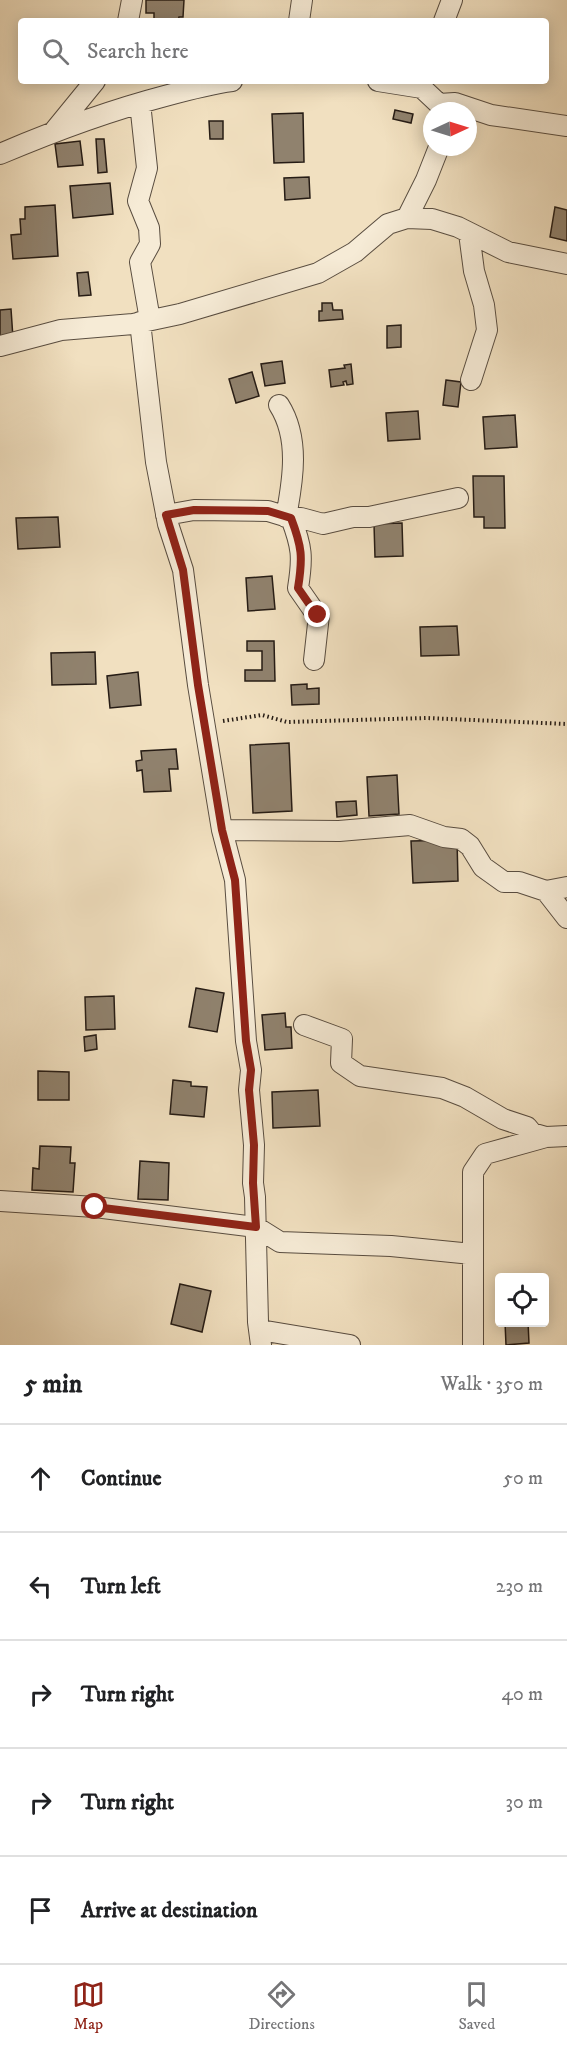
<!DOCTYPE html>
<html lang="en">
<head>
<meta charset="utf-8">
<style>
	body { margin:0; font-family:"IM FELL DW Pica",serif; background:#f6f6f6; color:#202124 }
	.controls { position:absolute; right:18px; bottom:18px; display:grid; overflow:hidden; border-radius:6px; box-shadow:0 3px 15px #0003 }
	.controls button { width:54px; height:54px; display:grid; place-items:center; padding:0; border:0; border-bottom:2px solid #e0e0e0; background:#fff; color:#202124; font:30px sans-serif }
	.compass { position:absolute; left:423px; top:102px; width:54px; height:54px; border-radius:50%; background:#fff; box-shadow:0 3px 15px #0003; rotate:86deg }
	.stop { position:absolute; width:18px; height:18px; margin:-14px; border:4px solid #8f2418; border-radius:50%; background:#fff }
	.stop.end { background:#8f2418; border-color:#fff; box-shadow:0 2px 6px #0008 }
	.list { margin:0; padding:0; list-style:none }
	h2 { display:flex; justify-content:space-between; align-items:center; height:78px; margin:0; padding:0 24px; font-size:26px }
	h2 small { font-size:20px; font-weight:400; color:#757577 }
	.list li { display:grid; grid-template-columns:39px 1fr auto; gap:18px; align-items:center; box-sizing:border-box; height:108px; padding:0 24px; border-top:2px solid #e0e0e0 }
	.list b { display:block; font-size:22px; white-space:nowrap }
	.list em { font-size:20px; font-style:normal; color:#757577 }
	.icon { flex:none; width:33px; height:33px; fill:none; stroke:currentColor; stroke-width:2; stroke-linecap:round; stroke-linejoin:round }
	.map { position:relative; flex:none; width:567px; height:1345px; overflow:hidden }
	.search { position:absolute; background:#fff; box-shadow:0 3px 15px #0003; left:18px; right:18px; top:18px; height:66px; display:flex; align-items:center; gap:15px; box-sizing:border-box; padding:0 21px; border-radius:6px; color:#757577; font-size:22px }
	.sheet { height:618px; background:#fff }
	nav { display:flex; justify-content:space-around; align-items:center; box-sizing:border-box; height:84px; border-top:2px solid #e0e0e0; background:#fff; font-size:16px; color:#757577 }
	nav a { display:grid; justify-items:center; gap:3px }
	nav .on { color:#8f2418 }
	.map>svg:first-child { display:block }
	.building { fill:#90826e; stroke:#261c15; stroke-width:1.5 }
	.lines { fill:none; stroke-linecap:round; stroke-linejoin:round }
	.street-casing { stroke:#594d40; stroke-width:22 }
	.path { stroke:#261c15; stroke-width:4; stroke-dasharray:1.5 3; stroke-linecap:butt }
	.street { stroke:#f6ebd6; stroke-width:20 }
	.route { stroke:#8f2418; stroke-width:8 }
</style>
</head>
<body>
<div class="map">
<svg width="567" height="1345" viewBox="0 0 567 1345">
	<rect width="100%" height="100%" fill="#f1e0c0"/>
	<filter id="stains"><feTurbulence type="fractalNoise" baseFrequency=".00333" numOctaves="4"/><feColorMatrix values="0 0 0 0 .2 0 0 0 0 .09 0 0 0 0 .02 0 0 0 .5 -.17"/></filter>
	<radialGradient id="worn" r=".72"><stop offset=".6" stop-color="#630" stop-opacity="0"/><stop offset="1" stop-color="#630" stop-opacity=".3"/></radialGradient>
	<path class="building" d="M146,0H184L183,17H179L178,21H154V13H146Z
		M395,110L413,114L411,123L393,119Z
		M303,113L304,162L274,163L272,114Z
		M209,121H223V139H210Z
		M96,139H104L107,172L98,173Z
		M80,141L83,165L58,167L55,144Z
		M309,177L310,198L285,200L284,178Z
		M110,183L113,214L73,218L70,186Z
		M55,205L58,256L13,259L11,235L21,234L20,219H25V207Z
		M555,207L567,210V241L550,237Z
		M88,272L91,295L79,296L77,273Z
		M322,303H332L333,310H342L343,319L319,321V311H322Z
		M11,309L13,338L0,340V310Z
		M401,325V347L387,348V326Z
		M282,361L285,383L265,386L261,364Z
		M351,364L353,384L347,385L346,381L343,382L344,385L331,387L329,370L345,368L344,365Z
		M252,372L259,396L236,403L229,379Z
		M446,380L461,382L458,407L443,405Z
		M418,411L420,439L388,441L386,413Z
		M515,415L517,447L485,449L483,417Z
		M473,476H504L505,528H484V517H474Z
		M58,517L60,547L18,549L16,518Z
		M402,523L403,556L375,557L374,524Z
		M272,576L275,609L248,611L246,578Z
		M457,626L459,655L421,656L420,627Z
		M247,641H274L275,681H245V670H262V651H247Z
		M95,652L96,684L52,685L51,653Z
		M138,672L141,705L110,708L107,676Z
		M307,684V689L319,688V704L292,705L291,685Z
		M289,743L292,811L253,813L250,745Z
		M176,749L178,769H169L171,791L144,792L142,770L137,771L136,761L142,760L141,751Z
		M397,775L399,814L369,816L367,777Z
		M356,801L357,815L337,817L336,802Z
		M457,840L458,881L413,883L411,841Z
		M196,988L224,993L217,1032L189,1027Z
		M114,996L115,1029L86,1030L85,997Z
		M285,1013L286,1027H291L292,1048L265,1050L262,1015Z
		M96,1035L97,1049L85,1051L84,1037Z
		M38,1071L69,1072V1100H38Z
		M173,1080L191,1082V1086L207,1087L204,1117L170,1114Z
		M318,1090L320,1126L273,1128L272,1092Z
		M40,1146L71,1147L70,1163H75L73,1192L32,1190L33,1168L39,1169Z
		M140,1161L169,1163L168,1200L138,1199Z
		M180,1284L211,1291L202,1332L171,1324Z
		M505,1322H528L529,1343L506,1345Z"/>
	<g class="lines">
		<g class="street-casing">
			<path id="street" d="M128,21L132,0
				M299,21L302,0
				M444,21L452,0
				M378,81L422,88L439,104L455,103L491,115L567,126
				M140,103L147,168L138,201L149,228L150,244L140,262L150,320
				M55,130L95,81
				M0,154C54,131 108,111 165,96C187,90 209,84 232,81
				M407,218L426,180L439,147
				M469,233L474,271L484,305L487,330L471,380
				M140,322L156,462L168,524L183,570L198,685L222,830L235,880L246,1041L251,1070L249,1090L254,1145L253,1183L255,1197L258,1322L261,1345
				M0,346L61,330L133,324L180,314L318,273L355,252L388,224L407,218L432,219L458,227L508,252L567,264
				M279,405C300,438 293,480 286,517
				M166,515L194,510L268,511L291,518C302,547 303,557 298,588L314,611L319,615L314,660
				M291,518H301L323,524L353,517H369L458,498
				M222,830L339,831L410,825L444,837L461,839L470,846L483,867L504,882H519L546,891L567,887
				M546,891L567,918
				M304,1025L342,1039L341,1063L360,1076L442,1088L465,1097L503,1119L527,1127L532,1133L546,1137
				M0,1201L95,1207L256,1227L280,1242L391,1246L472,1254
				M260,1330L350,1345
				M473,1345V1172L485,1154L546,1137L567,1136"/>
		</g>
		<path class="path" d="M223,721L262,715L287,722L426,718L567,724"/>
		<use href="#street" class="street"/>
	</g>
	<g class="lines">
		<path class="route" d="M95,1207L256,1227L253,1183L254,1145L249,1090L251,1070L246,1041L235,880L222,830L198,685L183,570L166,515L194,510L268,511L291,518C302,547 303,557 298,588L314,611L318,615"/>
	</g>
	<rect width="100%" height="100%" filter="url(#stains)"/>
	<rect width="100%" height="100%" fill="url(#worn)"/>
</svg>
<div class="controls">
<button><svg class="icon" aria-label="locate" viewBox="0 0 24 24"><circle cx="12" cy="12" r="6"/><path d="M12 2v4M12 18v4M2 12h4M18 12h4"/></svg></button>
</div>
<svg class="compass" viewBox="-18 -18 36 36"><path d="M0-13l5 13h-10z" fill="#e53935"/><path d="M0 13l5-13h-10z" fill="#757577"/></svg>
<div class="stop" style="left:95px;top:1207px"></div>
<div class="stop end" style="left:318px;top:615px"></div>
<div class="search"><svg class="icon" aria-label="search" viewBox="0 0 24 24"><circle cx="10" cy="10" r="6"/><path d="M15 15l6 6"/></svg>Search here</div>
</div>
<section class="sheet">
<h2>5 min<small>Walk · 350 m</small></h2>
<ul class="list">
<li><svg class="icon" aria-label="ahead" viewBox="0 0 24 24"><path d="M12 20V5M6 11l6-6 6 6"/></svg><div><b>Continue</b></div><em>50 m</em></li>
<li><svg class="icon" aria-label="left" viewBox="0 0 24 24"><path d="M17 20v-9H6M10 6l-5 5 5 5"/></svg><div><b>Turn left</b></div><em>230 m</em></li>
<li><svg class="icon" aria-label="right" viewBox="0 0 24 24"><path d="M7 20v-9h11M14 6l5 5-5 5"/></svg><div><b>Turn right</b></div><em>40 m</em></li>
<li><svg class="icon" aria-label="right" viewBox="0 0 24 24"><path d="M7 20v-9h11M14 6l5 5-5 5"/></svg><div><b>Turn right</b></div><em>30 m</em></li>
<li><svg class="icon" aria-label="arrive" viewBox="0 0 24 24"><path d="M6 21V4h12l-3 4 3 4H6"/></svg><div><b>Arrive at destination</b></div></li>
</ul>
</section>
<nav>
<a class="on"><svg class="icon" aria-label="map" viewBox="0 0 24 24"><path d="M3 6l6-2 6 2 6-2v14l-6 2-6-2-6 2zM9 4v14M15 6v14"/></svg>Map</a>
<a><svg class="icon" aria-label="directions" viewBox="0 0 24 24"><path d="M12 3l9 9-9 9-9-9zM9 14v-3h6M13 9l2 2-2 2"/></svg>Directions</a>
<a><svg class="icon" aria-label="saved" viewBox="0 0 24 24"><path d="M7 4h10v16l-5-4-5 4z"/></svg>Saved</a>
</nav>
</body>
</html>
